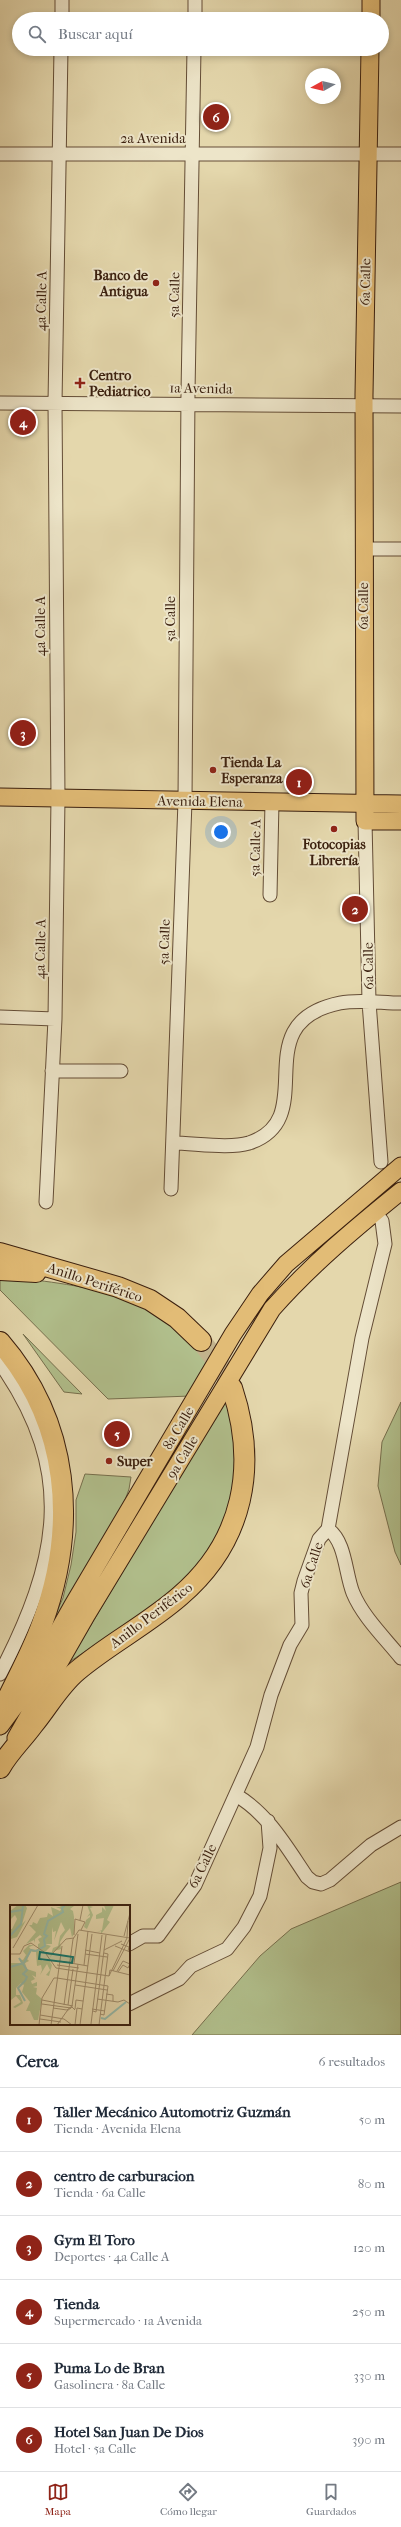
<!DOCTYPE html>
<html lang="es">
<head>
<meta charset="utf-8">
<style>
	body { margin:0; font-family:"IM FELL French Canon",serif; background:#f2f2f3; color:#1f2937 }
	.compass { position:absolute; left:305px; top:68px; width:36px; height:36px; border-radius:50%; background:#fff; box-shadow:0 2px 6px #0003; rotate:262deg }
	.you { position:absolute; left:221px; top:832px; width:14px; height:14px; margin:-10px; border:3px solid #fff; border-radius:50%; background:#1a73e8; box-shadow:0 0 0 6px #1a73e833 }
	.badge { display:grid; place-items:center; width:26px; height:26px; border-radius:50%; background:#8f2418; color:#fff; font-size:13px; font-weight:700 }
	.pin { position:absolute; translate:-50% -50%; border:2px solid #fff; box-shadow:0 1px 4px #0006 }
	.list { margin:0; padding:0; list-style:none }
	h2 { display:flex; justify-content:space-between; align-items:center; height:52px; margin:0; padding:0 16px; font-size:17px }
	h2 small { font-size:13px; font-weight:400; color:#747a83 }
	.list li { display:grid; grid-template-columns:26px 1fr auto; gap:12px; align-items:center; box-sizing:border-box; height:64px; padding:0 16px; border-top:1px solid #e0e1e3 }
	.list b { display:block; font-size:15px; white-space:nowrap }
	.list p { margin:0; font-size:13px; white-space:nowrap; color:#747a83 }
	.list em { font-size:13px; font-style:normal; color:#747a83 }
	.icon { flex:none; width:22px; height:22px; fill:none; stroke:currentColor; stroke-width:2; stroke-linecap:round; stroke-linejoin:round }
	.map { position:relative; flex:none; width:401px; height:2035px; overflow:hidden }
	.search { position:absolute; background:#fff; box-shadow:0 2px 6px #0003; left:12px; right:12px; top:12px; height:44px; display:flex; align-items:center; gap:10px; box-sizing:border-box; padding:0 14px; border-radius:22px; color:#747a83; font-size:15px }
	.sheet { height:436px; background:#fff }
	nav { display:flex; justify-content:space-around; align-items:center; box-sizing:border-box; height:56px; border-top:1px solid #e0e1e3; background:#fff; font-size:11px; color:#747a83 }
	nav a { display:grid; justify-items:center; gap:2px }
	nav .on { color:#8f2418 }
	.map>svg:first-child { display:block }
	.green { fill:#b1bf8c; stroke:#766f4d }
	.lines { fill:none; stroke-linecap:round; stroke-linejoin:round }
	.highway-tunnel { stroke:#c2b28c; stroke-width:20; stroke-dasharray:20 10; stroke-linecap:butt }
	.minor-casing { stroke:#644d36; stroke-width:15 }
	.major-casing { stroke:#3a1f0e; stroke-width:19 }
	.highway-casing { stroke:#3a1f0e; stroke-width:22 }
	.minor { stroke:#ede5c9; stroke-width:13 }
	.major { stroke:#e2bc76; stroke-width:17 }
	.highway { stroke:#e2bc76; stroke-width:20 }
	.poi-dot { fill:#8f2418; stroke:#ede5c9; stroke-width:1.5 }
	.labels { text-anchor:middle; stroke-width:4; stroke-linejoin:round; paint-order:stroke }
	.street-label { font-size:14px; fill:#3a1f0e; stroke:#ede5c9 }
	.poi-label { font-size:14px; font-weight:bold; fill:#3a1f0e; stroke:#ede5c9; text-anchor:start }
	.inset-river { fill:none; stroke:#95baa9; stroke-width:2 }
	.inset-road { fill:none; stroke:#a08d6d; stroke-width:1 }
	.view { fill:#0f766e; fill-opacity:0.15; stroke:#0f766e; stroke-width:2 }
	.inset-edge { fill:none; stroke:#3a1f0e; stroke-width:2 }
</style>
</head>
<body>
<div class="map">
<svg width="401" height="2035" viewBox="0 0 401 2035">
	<rect width="100%" height="100%" fill="#e4d7ac"/>
	<filter id="stains"><feTurbulence type="fractalNoise" baseFrequency=".005" numOctaves="4"/><feColorMatrix values="0 0 0 0 .2 0 0 0 0 .09 0 0 0 0 .02 0 0 0 .5 -.17"/></filter>
	<radialGradient id="worn" r=".72"><stop offset=".6" stop-color="#630" stop-opacity="0"/><stop offset="1" stop-color="#630" stop-opacity=".3"/></radialGradient>
	<path class="green" d="M0,1276C78,1285 162,1291 211,1362L191,1396L108,1399L0,1290Z
		M23,1334L82,1394L64,1392Z
		M226,1398L239,1461L223,1532L177,1592L69,1662Z
		M401,1402V1565L395,1552L378,1486L382,1442Z
		M85,1474L131,1477L129,1489L116,1525L37,1655L63,1598L71,1565L76,1532V1500Z
		M401,1882V2035H192L260,1956L291,1929Z"/>
	<g class="lines">
		<path class="highway-tunnel" d="M201,1341L219,1364L232,1388"/>
		<g class="minor-casing">
			<path id="minor" d="M62,19V0
				M195,19V0
				M0,154H401
				M0,403L401,406
				M363,549H401
				M365,821L369,1002L381,1162
				M270,895L272,802
				M0,1017L55,1019
				M52,1071H121
				M173,1143C194,1143 229,1149 249,1143C324,1118 242,1023 340,1003C359,999 382,1003 401,1003
				M171,1189L185,801L188,393L194,49
				M46,1202L55,1019L58,798L55,403L61,49
				M0,1363C78,1474 58,1561 0,1674
				M328,1529C346,1542 345,1573 353,1593C363,1617 385,1638 401,1658
				M236,1795C268,1814 286,1846 307,1877L313,1882L321,1884L330,1880L371,1845L401,1827
				M129,1944L143,1936H158L195,1885L257,1747L271,1695L290,1645L302,1625L301,1593L304,1581L319,1539L328,1529L362,1338L385,1244L382,1221L375,1212
				M129,2004L179,1979L191,1966L227,1949L244,1927L260,1896L270,1848L268,1821"/>
		</g>
		<g class="major-casing">
			<path id="major" d="M371,19V0
				M370,49L364,395L365,821H401
				M0,797L401,804
				M0,1726L20,1699L73,1605L233,1334L260,1294L286,1264L401,1166
				M16,1738L87,1614L272,1309C311,1265 355,1228 401,1191"/>
		</g>
		<g class="highway-casing">
			<path id="highway" d="M0,1253L118,1287L150,1300L177,1318L201,1341
				M0,1270L36,1272
				M0,1342C70,1423 78,1526 42,1624C31,1655 14,1684 0,1714
				M0,1768C9,1752 22,1740 33,1725C48,1707 59,1686 77,1671C109,1644 148,1624 180,1596C244,1541 258,1466 232,1388"/>
		</g>
		<use href="#minor" class="minor"/>
		<use href="#major" class="major"/>
		<use href="#highway" class="highway"/>
	</g>
	<g class="poi-dot">
		<circle cx="156" cy="283" r="4"/>
		<path d="M78 377h4v4h4v4h-4v4h-4v-4h-4v-4h4z"/>
		<circle cx="213" cy="770" r="4"/>
		<circle cx="334" cy="829" r="4"/>
		<circle cx="109" cy="1461" r="4"/>
	</g>
	<g class="labels">
		<g class="street-label">
			<text x="153" y="143">2a Avenida</text>
			<text transform="translate(365 282) rotate(-89)" y="5">6a Calle</text>
			<text transform="translate(174 295) rotate(-89)" y="5">5a Calle</text>
			<text transform="translate(41 301) rotate(-89)" y="5">4a Calle A</text>
			<text transform="translate(201 388) rotate(1)" y="5">1a Avenida</text>
			<text transform="translate(363 606) rotate(-90)" y="5">6a Calle</text>
			<text transform="translate(170 619) rotate(-90)" y="5">5a Calle</text>
			<text transform="translate(40 626) rotate(-90)" y="5">4a Calle A</text>
			<text transform="translate(200 801) rotate(1)" y="5">Avenida Elena</text>
			<text transform="translate(255 848) rotate(-89)" y="5">5a Calle A</text>
			<text transform="translate(164 942) rotate(-88)" y="5">5a Calle</text>
			<text transform="translate(40 949) rotate(-89)" y="5">4a Calle A</text>
			<text transform="translate(368 966) rotate(-91)" y="5">6a Calle</text>
			<text transform="translate(95 1282) rotate(18)" y="5">Anillo Periférico</text>
			<text transform="translate(178 1428) rotate(-59)" y="5">8a Calle</text>
			<text transform="translate(182 1457) rotate(-59)" y="5">9a Calle</text>
			<text transform="translate(311 1565) rotate(-72)" y="5">6a Calle</text>
			<text transform="translate(151 1615) rotate(-37)" y="5">Anillo Periférico</text>
			<text transform="translate(202 1866) rotate(-64)" y="5">6a Calle</text>
		</g>
		<g class="poi-label">
			<text x="148" y="280" text-anchor="end">Banco de<tspan x="148" dy="16">Antigua</tspan></text>
			<text x="89" y="380">Centro<tspan x="89" dy="16">Pediatrico</tspan></text>
			<text x="221" y="767">Tienda La<tspan x="221" dy="16">Esperanza</tspan></text>
			<text x="334" y="849" text-anchor="middle">Fotocopias<tspan x="334" dy="16">Librería</tspan></text>
			<text x="117" y="1466">Super</text>
		</g>
	</g>
	<g transform="translate(10 1905)">
		<rect width="120" height="120" fill="#e4d7ac"/>
		<path d="M8,0H15L17,3L12,19L16,15L7,32L1,34L0,24H2L7,14L5,10L1,14L0,6ZM48,0L64,1L60,4L63,6L64,12V29L62,32L60,23L55,29L50,37L51,44L44,46L40,53L43,43L48,41L50,31L55,25L51,17L44,36L46,26L43,27L42,22V39H35L41,41L36,46H30L29,49L32,56L39,55L42,60L39,71L36,70L40,65L37,59L30,70L32,65L31,60L27,61L26,47H23L21,46L17,54L19,56L15,58L17,64L26,67V72L22,70L25,74L21,76L22,79L27,77V81L23,82L27,83L26,89L32,94L28,115H24L20,106H16L20,97L12,87L14,80L11,78L6,83V90H10L13,98L12,99L5,103L3,102L11,97L6,91L1,95L0,93V58H11L9,54L13,55L16,50L13,46L19,40H24L19,42L22,46L28,44V39L30,38H26H30L28,34L32,32L30,30L25,34V38L24,35L16,39L26,27L19,20H22L23,17L27,19L30,13L37,12L38,8L43,11L41,2L50,6L51,4L46,2H51ZM77,0L83,2L80,3L83,10L77,24L74,22L76,15L80,12V10L77,12L80,8ZM94,0H104L97,15L100,17L91,29V26L87,27L92,25L94,13L86,14V10L92,7V2L96,6Z" fill="#b1bf8c"/>
		<path class="inset-river" d="M0,7L12,5M0,31L11,19L13,0M9,53L17,65L13,69L17,72L15,76L8,83L15,96M14,58L21,45L26,46L35,41L34,34L37,31L34,29L38,16L53,7L52,3L55,0M0,62L14,58M91,113L95,114L116,97"/>
		<path class="inset-road" d="M70,15L73,0M64,30L65,14L75,17L71,25M114,31L120,8M117,32L118,16M63,34L69,25L120,33M111,39L119,42L118,46M105,41L120,47M3,43L28,0M75,45L90,48M94,45L112,36M0,49H10L14,41L21,38L37,49H42M36,49L46,63L99,71L100,65L120,70M42,49L56,34L64,33M75,49L97,52M49,56L78,61M64,58L68,29M47,60L69,63M74,60L78,26M103,66L120,33M107,66L113,56L120,59M108,67L113,60L118,63L120,59M99,71L117,33M47,73L98,81L94,110L90,109M65,80L97,85M96,89L103,90V96M87,94L108,97L114,95L120,99M32,95L63,101M32,99L61,103M54,100L63,34M58,100L63,64M43,103L57,105L62,101L68,59M65,104L66,95L73,96M82,104L95,106M83,106L86,107L96,30M30,110L54,114L62,120M30,114L51,117M81,119L92,30M29,120L32,93L44,73H47M41,120L52,41M47,120L57,106L62,102L65,105M65,120L67,103L72,104M70,120L82,29M89,120L98,49L94,48"/>
		<path class="view" d="M30,47L63,52L62,58L29,54Z"/>
		<rect width="120" height="120" class="inset-edge"/>
	</g>
	<rect width="100%" height="100%" filter="url(#stains)"/>
	<rect width="100%" height="100%" fill="url(#worn)"/>
</svg>
<svg class="compass" viewBox="-18 -18 36 36"><path d="M0-13l5 13h-10z" fill="#e53935"/><path d="M0 13l5-13h-10z" fill="#747a83"/></svg>
<div class="you"></div>
<div class="pin badge" style="left:299px;top:782px">1</div>
<div class="pin badge" style="left:355px;top:909px">2</div>
<div class="pin badge" style="left:23px;top:733px">3</div>
<div class="pin badge" style="left:23px;top:422px">4</div>
<div class="pin badge" style="left:117px;top:1434px">5</div>
<div class="pin badge" style="left:216px;top:117px">6</div>
<div class="search"><svg class="icon" aria-label="search" viewBox="0 0 24 24"><circle cx="10" cy="10" r="6"/><path d="M15 15l6 6"/></svg>Buscar aquí</div>
</div>
<section class="sheet">
<h2>Cerca<small>6 resultados</small></h2>
<ul class="list">
<li><span class="badge">1</span><div><b>Taller Mecánico Automotriz Guzmán</b><p>Tienda · Avenida Elena</p></div><em>50 m</em></li>
<li><span class="badge">2</span><div><b>centro de carburacion</b><p>Tienda · 6a Calle</p></div><em>80 m</em></li>
<li><span class="badge">3</span><div><b>Gym El Toro</b><p>Deportes · 4a Calle A</p></div><em>120 m</em></li>
<li><span class="badge">4</span><div><b>Tienda</b><p>Supermercado · 1a Avenida</p></div><em>250 m</em></li>
<li><span class="badge">5</span><div><b>Puma Lo de Bran</b><p>Gasolinera · 8a Calle</p></div><em>330 m</em></li>
<li><span class="badge">6</span><div><b>Hotel San Juan De Dios</b><p>Hotel · 5a Calle</p></div><em>390 m</em></li>
</ul>
</section>
<nav>
<a class="on"><svg class="icon" aria-label="map" viewBox="0 0 24 24"><path d="M3 6l6-2 6 2 6-2v14l-6 2-6-2-6 2zM9 4v14M15 6v14"/></svg>Mapa</a>
<a><svg class="icon" aria-label="directions" viewBox="0 0 24 24"><path d="M12 3l9 9-9 9-9-9zM9 14v-3h6M13 9l2 2-2 2"/></svg>Cómo llegar</a>
<a><svg class="icon" aria-label="saved" viewBox="0 0 24 24"><path d="M7 4h10v16l-5-4-5 4z"/></svg>Guardados</a>
</nav>
</body>
</html>
